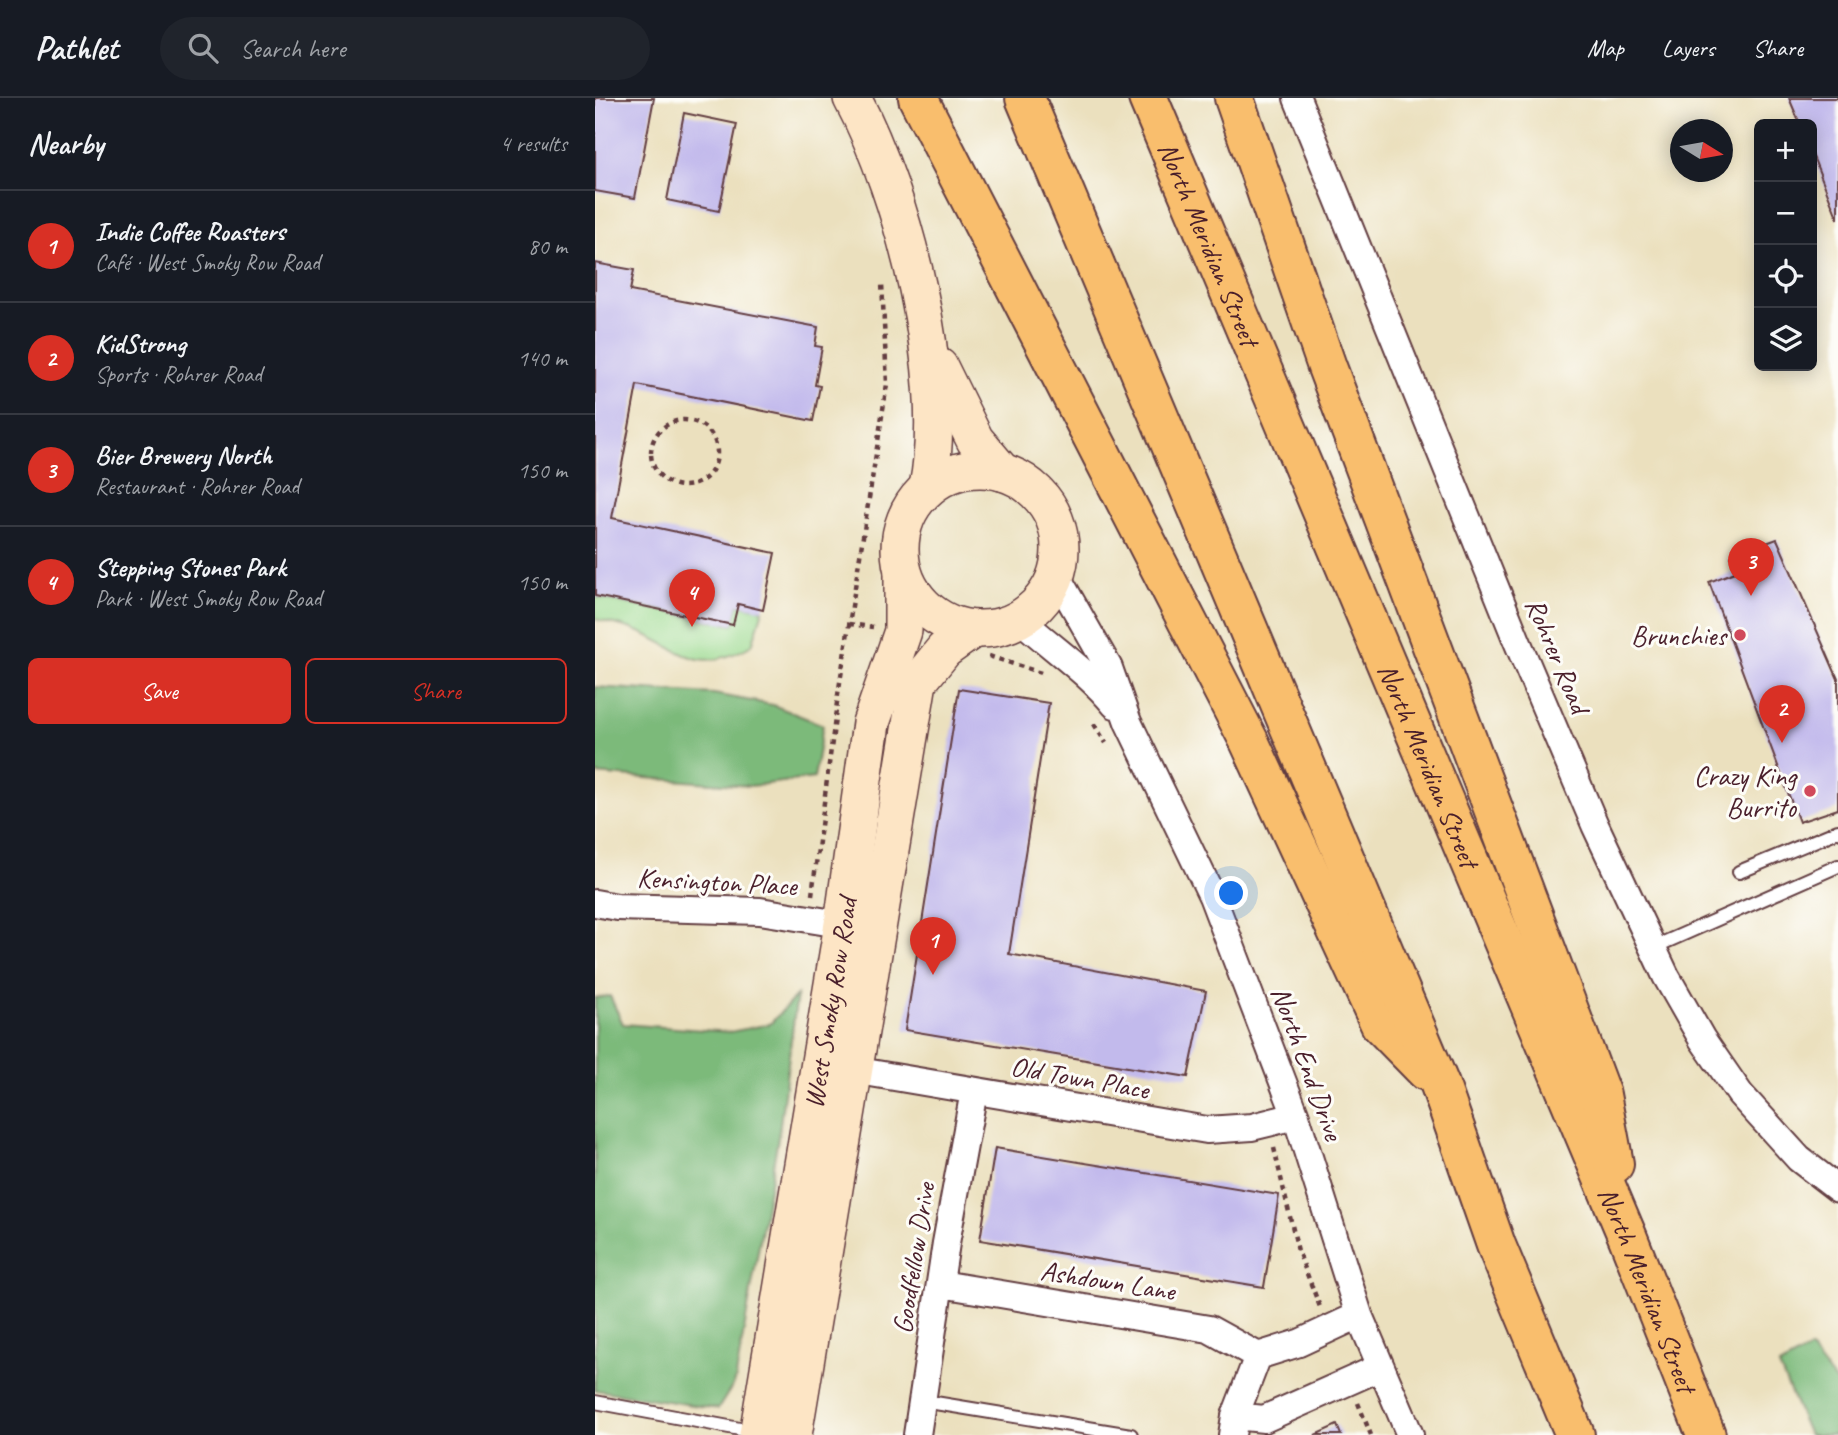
<!DOCTYPE html>
<html lang="en">
<head>
<meta charset="utf-8">
<style>
	body { margin:0; font-family:Caveat,sans-serif; background:#20242c; color:#f1f3f6 }
	.controls { position:absolute; right:21px; top:21px; display:grid; overflow:hidden; border-radius:10px; box-shadow:0 4px 18px #0003 }
	.controls button { width:63px; height:63px; display:grid; place-items:center; padding:0; border:0; border-bottom:2px solid #363941; background:#171b24; color:#f1f3f6; font:35px sans-serif }
	.compass { position:absolute; left:1075px; top:21px; width:63px; height:63px; border-radius:50%; background:#171b24; box-shadow:0 4px 18px #0003; rotate:101deg }
	.you { position:absolute; left:637px; top:796px; width:24px; height:24px; margin:-18px; border:5px solid #fff; border-radius:50%; background:#1a73e8; box-shadow:0 0 0 10px #1a73e833 }
	.badge { display:grid; place-items:center; width:46px; height:46px; border-radius:50%; background:#d93025; color:#fff; font-size:23px; font-weight:700 }
	.pin { position:absolute; translate:-50% -58px; filter:drop-shadow(0 2px 4px #0008) }
	.pin::after { content:''; position:absolute; top:37px; width:24px; height:21px; background:inherit; clip-path:polygon(0 0,100% 0,50% 100%) }
	.list { margin:0; padding:0; list-style:none }
	h2 { display:flex; justify-content:space-between; align-items:center; height:91px; margin:0; padding:0 28px; font-size:30px }
	h2 small { font-size:23px; font-weight:400; color:#9ea1a6 }
	.list li { display:grid; grid-template-columns:46px 1fr auto; gap:21px; align-items:center; box-sizing:border-box; height:112px; padding:0 28px; border-top:2px solid #363941 }
	.list b { display:block; font-size:26px; white-space:nowrap }
	.list p { margin:0; font-size:23px; white-space:nowrap; color:#9ea1a6 }
	.list em { font-size:23px; font-style:normal; color:#9ea1a6 }
	.actions { display:flex; gap:14px; padding:21px 28px }
	.actions a { flex:1; padding:16px 0; border:2px solid #d93025; border-radius:10px; text-align:center; font-size:24px; color:#d93025 }
	.actions .main { background:#d93025; color:#fff }
	.icon { flex:none; width:38px; height:38px; fill:none; stroke:currentColor; stroke-width:2; stroke-linecap:round; stroke-linejoin:round }
	.map { position:relative; flex:none; width:1243px; height:1337px; overflow:hidden }
	header { display:flex; align-items:center; gap:42px; box-sizing:border-box; height:98px; padding:0 35px; background:#171b24; border-bottom:2px solid #363941 }
	header strong { font-size:33px }
	nav { display:flex; gap:38px; margin-inline-start:auto; font-size:24px }
	.search { width:490px; height:63px; background:#20242c; display:flex; align-items:center; gap:18px; box-sizing:border-box; padding:0 24px; border-radius:38px; color:#9ea1a6; font-size:26px }
	main { display:flex }
	aside { flex:1; background:#171b24 }
	.map>svg:first-child { display:block }
	.green { fill:#9bda90; stroke:#727c5e; stroke-width:2 }
	.forest { fill:#7cba7a; stroke:#636c52; stroke-width:2 }
	.building { fill:#c2baec }
	.lines { fill:none; stroke-linecap:round; stroke-linejoin:round }
	.lane-casing { stroke:#623c41; stroke-width:16 }
	.street-casing { stroke:#623c41; stroke-width:30 }
	.secondary-casing { stroke:#623c41; stroke-width:40 }
	.highway-casing { stroke:#623c41; stroke-width:42 }
	.path { stroke:#623c41; stroke-width:4.5; stroke-dasharray:5 5; stroke-linecap:butt }
	.lane { stroke:#fff; stroke-width:12 }
	.street { stroke:#fff; stroke-width:26 }
	.secondary { stroke:#fde5c5; stroke-width:37 }
	.highway { stroke:#f9be6d; stroke-width:38 }
	.poi-dot { fill:#d1495b; stroke:#fdfcf7; stroke-width:2.5 }
	.labels { text-anchor:middle; stroke-width:6; stroke-linejoin:round; paint-order:stroke }
	.street-label { font-size:28px; fill:#4a1f2b; stroke:#fdfcf7 }
	.poi-label { font-size:28px; fill:#4a1f2b; stroke:#fdfcf7; text-anchor:end }
</style>
</head>
<body>
<header>
<strong>Pathlet</strong>
<div class="search"><svg class="icon" aria-label="search" viewBox="0 0 24 24"><circle cx="10" cy="10" r="6"/><path d="M15 15l6 6"/></svg>Search here</div>
<nav><a>Map</a><a>Layers</a><a>Share</a></nav>
</header>
<main>
<aside>
<h2>Nearby<small>4 results</small></h2>
<ul class="list">
<li><span class="badge">1</span><div><b>Indie Coffee Roasters</b><p>Café · West Smoky Row Road</p></div><em>80 m</em></li>
<li><span class="badge">2</span><div><b>KidStrong</b><p>Sports · Rohrer Road</p></div><em>140 m</em></li>
<li><span class="badge">3</span><div><b>Bier Brewery North</b><p>Restaurant · Rohrer Road</p></div><em>150 m</em></li>
<li><span class="badge">4</span><div><b>Stepping Stones Park</b><p>Park · West Smoky Row Road</p></div><em>150 m</em></li>
</ul>
<div class="actions"><a class="main">Save</a><a>Share</a></div>
</aside>
<div class="map">
<svg width="1243" height="1337" viewBox="0 0 1243 1337">
	<rect width="100%" height="100%" fill="#fdfcf7"/>
	<filter id="ink" filterUnits="userSpaceOnUse"><feTurbulence type="fractalNoise" baseFrequency=".0143" numOctaves="2"/><feDisplacementMap in="SourceGraphic" scale="14" xChannelSelector="R" yChannelSelector="G"/><feConvolveMatrix kernelMatrix="1 2 1 2 8 2 1 2 1" color-interpolation-filters="sRGB"/></filter>
	<filter id="wash" filterUnits="userSpaceOnUse"><feTurbulence type="fractalNoise" baseFrequency=".00686" numOctaves="4" result="noise"/><feDisplacementMap in="SourceGraphic" scale="28" xChannelSelector="R" yChannelSelector="G"/><feGaussianBlur stdDeviation="1.57" result="paint"/><feColorMatrix in="noise" values="0 0 0 0 0 0 0 0 0 0 0 0 0 0 0 0 0 1.4 0 .05"/><feComposite in="paint" operator="in"/></filter>
	<g filter="url(#wash)">
		<rect width="100%" height="100%" fill="#ebe0be"/>
		<path class="green" d="M0,499L138,527L143,506L168,512L157,547C99,580 88,550 37,531C25,527 12,524 0,521Z"/>
		<path class="forest" d="M0,589L119,596L178,607L228,627L219,680L155,688L0,676Z
			M202,897L184,1034L140,1284L123,1311L0,1292V900L15,898L28,926L135,934L175,926Z
			M1215,1251L1243,1287V1337H1214L1184,1268Z"/>
		<g id="blocks">
			<path class="building" d="M0,0H59L40,100L0,93Z
				M1194,0H1243V121L1217,56V26H1205Z
				M89,15L142,26L124,113L72,102Z
				M0,165L39,172L35,193L223,229L220,248L227,249L220,287L225,288L218,323L42,287L17,420L180,455L168,512L143,506L138,527L0,498Z
				M1182,441L1243,581V711L1204,724L1114,484L1140,474L1136,458Z
				M364,591L454,605L414,856L611,893L593,979L310,932Z
				M400,1050L684,1097L669,1189L385,1142Z
				M742,1327L746,1337H720Z"/>
		</g>
	</g>
	<g filter="url(#ink)">
		<use href="#blocks" fill-opacity="0" stroke="#623c41" stroke-width="2"/>
		<g class="lines">
			<g class="lane-casing">
				<path id="lane" d="M1144,774L1243,733
					M1057,850L1243,768
					M328,1303L536,1337
					M0,1304L161,1334"/>
			</g>
			<g class="street-casing">
				<path id="street" d="M702,0L922,543L1000,727L1071,878L1107,941L1145,996L1204,1061L1243,1091
					M461,477L514,570L533,624L617,798L701,1018L764,1217L815,1337
					M425,521C457,550 492,573 520,607
					M0,805L22,809L165,813L263,829
					M258,972L612,1032L657,1029L701,1018
					M346,1186L614,1231L663,1258
					M640,1318L669,1321L786,1269
					M322,1337L351,1145L379,993
					M637,1337L640,1318L663,1258L704,1245L764,1217"/>
			</g>
			<g class="secondary-casing">
				<g id="secondary">
					<path d="M257,0C309,98 355,279 333,389"/>
					<path d="M344,269L380,342L407,374"/>
					<circle cx="385" cy="451" r="80"/>
					<path id="s1" d="M163,1337L248,826L276,625L308,533V475"/>
					<path d="M198,1337L323,584L349,552L377,532"/>
				</g>
			</g>
			<g class="highway-casing">
				<g id="highway">
					<path d="M323,0L654,643L785,926L831,973"/>
					<path d="M430,0L845,987L901,1147L980,1337"/>
					<path id="s2" d="M553,0L1033,1140L1111,1337"/>
					<path d="M639,0L732,269L1006,997L1019,1066"/>
				</g>
			</g>
			<path class="path" d="M56 355a33 33 0 1 1 66 0a33 33 0 1 1-66 0Z
				M254,526L278,529
				M394,558L446,575
				M499,626L511,645
				M217,797L243,597L292,286L287,185
				M679,1050L703,1153L725,1209
				M763,1305L776,1337"/>
			<use href="#lane" class="lane"/>
			<use href="#street" class="street"/>
			<use href="#secondary" class="secondary"/>
			<use href="#highway" class="highway"/>
		</g>
	</g>
	<g class="poi-dot">
		<circle cx="1145" cy="537" r="7"/>
		<circle cx="1215" cy="693" r="7"/>
	</g>
	<g class="labels">
		<g class="street-label">
			<text dy="10" stroke="none"><textPath href="#s2" startOffset="158">North Meridian Street</textPath></text>
			<text transform="translate(963 557) rotate(67)" y="10">Rohrer Road</text>
			<text dy="10" stroke="none"><textPath href="#s2" startOffset="724">North Meridian Street</textPath></text>
			<text transform="translate(122 783) rotate(3)" y="10">Kensington Place</text>
			<text dy="10" stroke="none"><textPath href="#s1" startOffset="438">West Smoky Row Road</textPath></text>
			<text transform="translate(713 965) rotate(70)" y="10">North End Drive</text>
			<text transform="translate(485 979) rotate(10)" y="10">Old Town Place</text>
			<text transform="translate(318 1160) rotate(-81)" y="10">Goodfellow Drive</text>
			<text transform="translate(513 1182) rotate(9)" y="10">Ashdown Lane</text>
			<text dy="10" stroke="none"><textPath href="#s2" startOffset="1292">North Meridian Street</textPath></text>
		</g>
		<g class="poi-label">
			<text x="1131" y="547">Brunchies</text>
			<text x="1201" y="687">Crazy King<tspan x="1201" dy="32">Burrito</tspan></text>
		</g>
	</g>
</svg>
<div class="controls">
<button>+</button>
<button>−</button>
<button><svg class="icon" aria-label="locate" viewBox="0 0 24 24"><circle cx="12" cy="12" r="6"/><path d="M12 2v4M12 18v4M2 12h4M18 12h4"/></svg></button>
<button><svg class="icon" aria-label="layers" viewBox="0 0 24 24"><path d="M12 4l9 5-9 5-9-5zM3 14l9 5 9-5"/></svg></button>
</div>
<svg class="compass" viewBox="-18 -18 36 36"><path d="M0-13l5 13h-10z" fill="#e53935"/><path d="M0 13l5-13h-10z" fill="#9ea1a6"/></svg>
<div class="you"></div>
<div class="pin badge" style="left:338px;top:877px">1</div>
<div class="pin badge" style="left:1187px;top:645px">2</div>
<div class="pin badge" style="left:1156px;top:498px">3</div>
<div class="pin badge" style="left:97px;top:529px">4</div>
</div>
</main>
</body>
</html>
